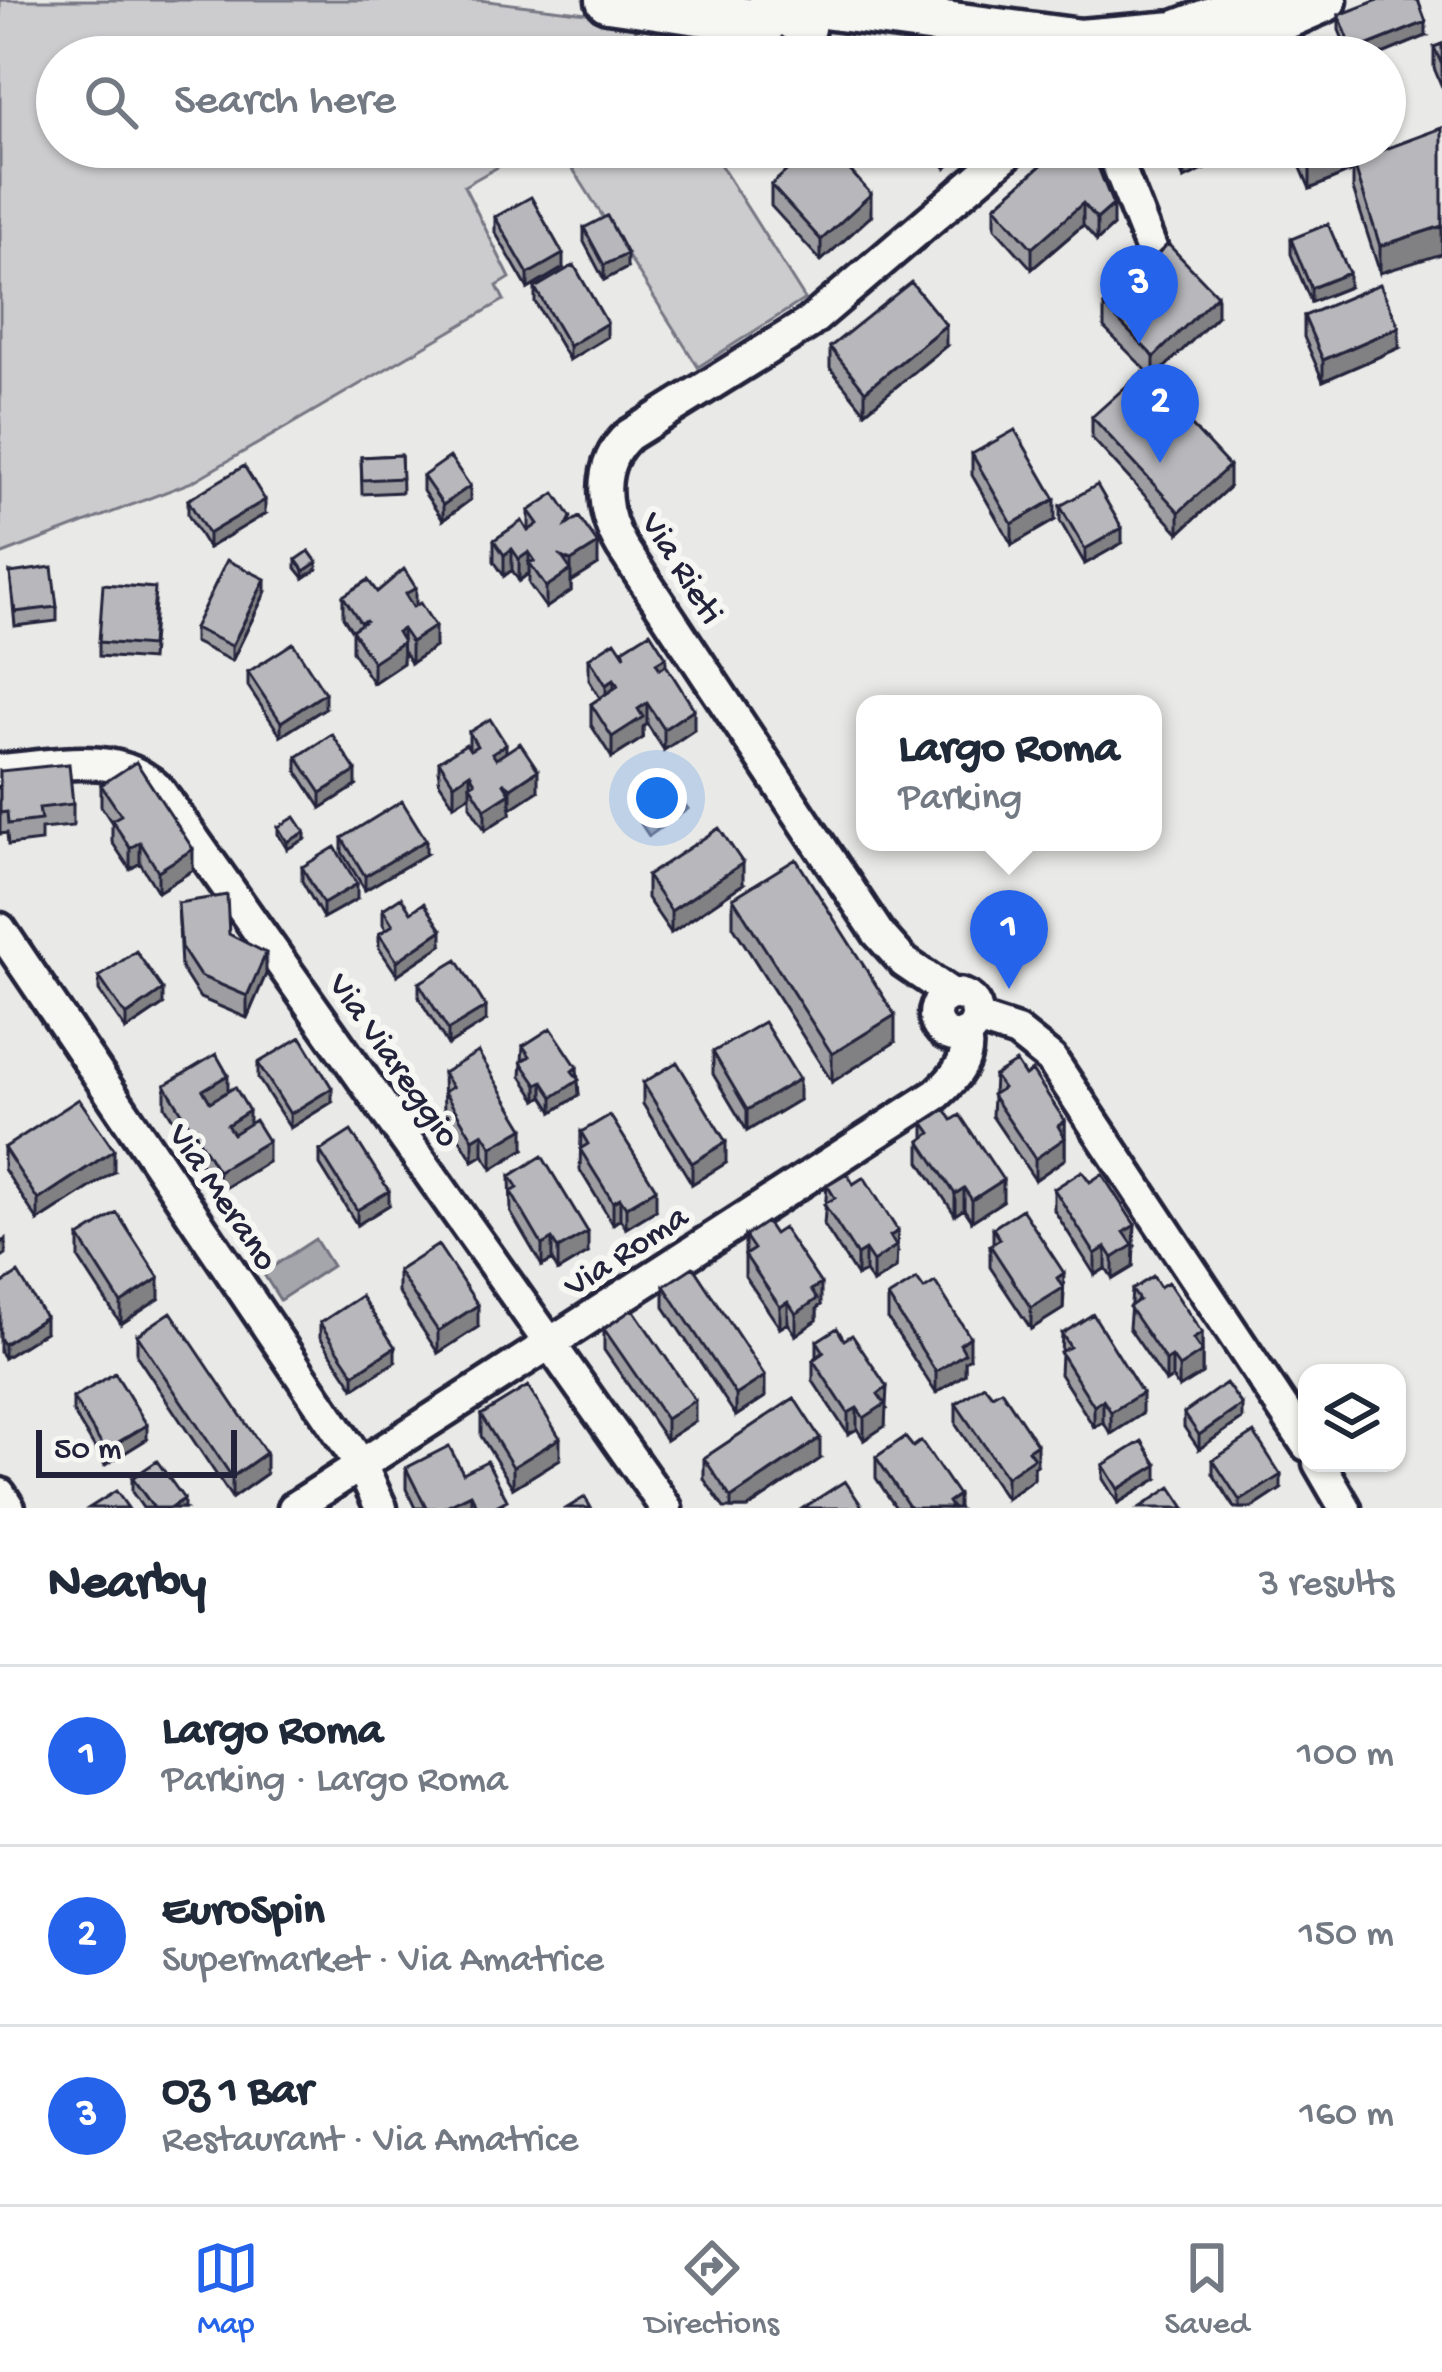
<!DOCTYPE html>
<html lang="en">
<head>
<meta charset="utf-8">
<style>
	body { margin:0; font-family:"Gochi Hand",sans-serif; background:#f6f6f7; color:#1f2937 }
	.controls { position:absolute; right:36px; bottom:36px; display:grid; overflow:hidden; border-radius:24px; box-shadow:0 3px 9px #0004 }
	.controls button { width:108px; height:108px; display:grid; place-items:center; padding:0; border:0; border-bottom:3px solid #e0e1e3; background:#fff; color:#1f2937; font:60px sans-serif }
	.scale { position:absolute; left:36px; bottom:30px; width:201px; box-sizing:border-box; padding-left:12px; border:6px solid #22223b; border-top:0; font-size:33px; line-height:42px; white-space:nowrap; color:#22223b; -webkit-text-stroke:9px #f6f6f2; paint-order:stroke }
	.you { position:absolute; left:657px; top:798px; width:42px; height:42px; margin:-30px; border:9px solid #fff; border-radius:50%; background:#1a73e8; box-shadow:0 0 0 18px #1a73e833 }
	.badge { display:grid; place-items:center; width:78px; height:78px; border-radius:50%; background:#2563eb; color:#fff; font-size:39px; font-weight:700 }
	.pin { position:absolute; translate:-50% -99px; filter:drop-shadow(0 3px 6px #0008) }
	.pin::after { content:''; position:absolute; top:63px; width:42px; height:36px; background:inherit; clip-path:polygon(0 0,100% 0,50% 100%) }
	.popup { position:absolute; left:856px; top:695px; width:306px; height:156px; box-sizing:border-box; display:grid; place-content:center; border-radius:24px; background:#fff; filter:drop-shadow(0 3px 9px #0005); font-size:39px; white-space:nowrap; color:#747a83 }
	.popup b { font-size:45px; color:#1f2937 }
	.popup::after { content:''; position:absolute; left:50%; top:100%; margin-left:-24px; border:24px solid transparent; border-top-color:#fff }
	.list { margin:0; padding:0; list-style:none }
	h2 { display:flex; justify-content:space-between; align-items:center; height:156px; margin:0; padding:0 48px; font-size:51px }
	h2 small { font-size:39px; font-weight:400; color:#747a83 }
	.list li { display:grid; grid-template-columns:78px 1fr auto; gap:36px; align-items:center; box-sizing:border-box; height:180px; padding:0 48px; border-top:3px solid #e0e1e3 }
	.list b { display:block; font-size:45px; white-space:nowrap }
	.list p { margin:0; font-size:39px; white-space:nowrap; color:#747a83 }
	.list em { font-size:39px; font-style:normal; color:#747a83 }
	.icon { flex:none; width:66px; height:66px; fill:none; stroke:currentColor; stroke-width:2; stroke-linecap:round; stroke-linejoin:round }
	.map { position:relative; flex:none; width:1442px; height:1508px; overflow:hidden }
	.search { position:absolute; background:#fff; box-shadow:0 3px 9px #0004; left:36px; right:36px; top:36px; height:132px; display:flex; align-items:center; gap:30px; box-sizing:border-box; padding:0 42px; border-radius:66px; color:#747a83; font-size:45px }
	.sheet { height:696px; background:#fff }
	nav { display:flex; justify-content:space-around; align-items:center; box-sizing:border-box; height:168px; border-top:3px solid #e0e1e3; background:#fff; font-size:33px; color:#747a83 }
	nav a { display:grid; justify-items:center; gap:6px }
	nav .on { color:#2563eb }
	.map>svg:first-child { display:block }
	.green { fill:#ccccce; stroke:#777784; stroke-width:3 }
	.water { fill:#a5a5ac; stroke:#71717f; stroke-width:3 }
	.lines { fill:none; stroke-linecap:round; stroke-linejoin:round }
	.street-casing { stroke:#22223b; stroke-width:39 }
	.secondary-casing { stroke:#22223b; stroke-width:51 }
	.street { stroke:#f6f6f2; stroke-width:30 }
	.secondary { stroke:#f6f6f2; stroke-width:42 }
	.wall { fill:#9e9ea2; stroke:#22223b; stroke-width:3 }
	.shaded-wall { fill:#818184; stroke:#22223b; stroke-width:3 }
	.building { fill:#b8b8bc; stroke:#22223b; stroke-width:3 }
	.labels { text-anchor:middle; stroke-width:12; stroke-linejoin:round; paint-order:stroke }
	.street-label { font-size:36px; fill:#22223b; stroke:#f6f6f2 }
</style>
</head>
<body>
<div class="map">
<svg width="1442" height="1508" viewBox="0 0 1442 1508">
	<rect width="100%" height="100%" fill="#e9e9e7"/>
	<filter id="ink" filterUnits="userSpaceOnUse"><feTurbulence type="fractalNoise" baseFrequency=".00833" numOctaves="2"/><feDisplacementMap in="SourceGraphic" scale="24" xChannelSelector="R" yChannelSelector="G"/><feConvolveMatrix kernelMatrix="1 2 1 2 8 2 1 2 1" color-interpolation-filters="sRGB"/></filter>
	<g filter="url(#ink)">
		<path class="green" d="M0,0H479L628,18L652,57H57V147H533L464,186L510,278L497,286L504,300L192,482L0,555Z
			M559,147H709L805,299L698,367Z"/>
		<path class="water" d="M676,792L688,809L649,836L637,818Z
			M315,1239L332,1266L280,1300L263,1273Z"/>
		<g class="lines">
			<g class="street-casing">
				<path id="street" d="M1111,147L1153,253
					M0,770C53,766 117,749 158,789L666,1508
					M0,929L361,1465L381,1508
					M935 1015a21 21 0 1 1 42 0a21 21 0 1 1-42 0Z
					M951,994L904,962L878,933L622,547C601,512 596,464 629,435L809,323L1015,147
					M977,1019L1017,1032L1051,1059L1307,1445
					M1319,1463L1345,1508
					M0,1494L9,1508
					M294,1508L937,1094C954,1079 973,1058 964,1034"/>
			</g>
			<g class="secondary-casing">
				<path id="secondary" d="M608,0L803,28
					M771,0L1080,41L1175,33L1262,0
					M1233,40L1325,0"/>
			</g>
			<use href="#street" class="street"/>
			<use href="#secondary" class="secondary"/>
		</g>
		<path class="wall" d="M1339,15L1426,36L1375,57H1350L1339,30Z
			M1442,44V87L1434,68V47Z
			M1442,128L1380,273L1353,189V161Z
			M928,147H970L946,168Z
			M1062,147L1113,226L1097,241L1083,225L1032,269L995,228V206Z
			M1169,147H1233V156L1184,179Z
			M1292,147H1350L1352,171L1310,189Z
			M771,185L871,216L821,261L771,206Z
			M495,217L563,268L528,289L495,232Z
			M584,228L627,268L604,280L584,242Z
			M1291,239L1349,287L1311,302L1291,254Z
			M535,288L607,337L569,360L535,302Z
			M1104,306L1217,316L1154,378L1104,328Z
			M1304,316L1399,348L1323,381L1304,337Z
			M946,346L865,412L830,368V347Z
			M1092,417L1229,487L1179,533L1092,438Z
			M972,454L1055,520L1012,545L972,475Z
			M401,455L402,492L362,494L361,457Z
			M423,476L470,500L443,520L423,491Z
			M188,500L265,514L208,548L188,515Z
			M1060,506L1122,543L1085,564L1060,521Z
			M529,511L571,522L598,565L571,582V591L546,608L529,584V573L519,581L512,570L504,576L494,561V540L529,530Z
			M296,560L317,569L304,578L296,568Z
			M10,573L57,607V621L15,626Z
			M377,592L416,605L435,647L411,663L403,651V663L373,683L352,651V631L343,617V596Z
			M265,593L232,661L194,642V628Z
			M155,602L151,660L99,656V642Z
			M623,654L666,666L694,730L664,750L647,724L643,727V738L612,758L591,725V704L600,698L589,680V658Z
			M248,672L325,708L281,736L248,686Z
			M469,732L506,752L538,791L510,808V814L485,830L470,806V795L454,805L439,782V761L469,748Z
			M297,757L356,786L321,808L297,771Z
			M0,771L73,804V826L41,829V841L8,845L7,833L0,834Z
			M101,785L193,870L158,892L140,863L130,869L112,842V823L101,806Z
			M278,827L305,839L287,849L278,834Z
			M342,838L426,854L365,890L342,852Z
			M302,867L357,899L323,918L302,881Z
			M647,876L743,884L671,933L647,898Z
			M733,898L895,1042L832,1082L733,926Z
			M178,903L229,934L266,974L247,1018L200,998L181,968Z
			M383,909L442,945L397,975L379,948V934L386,929L383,924Z
			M99,977L163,1005L126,1030L99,991Z
			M419,983L486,1021L448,1045L419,998Z
			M523,1046L577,1078L579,1095L553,1112L543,1096L537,1100L521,1076Z
			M713,1052L799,1100L747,1131L713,1074Z
			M258,1063L332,1102L290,1128L258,1078Z
			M443,1073L524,1149L492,1169L483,1155L473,1161L444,1113Z
			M994,1076H1025L1065,1121V1159L1035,1180L992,1116Z
			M643,1083L726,1163L692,1184L643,1104Z
			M165,1085L228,1091L249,1124L268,1162L218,1192L165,1106Z
			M924,1123L1003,1201L972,1221L964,1209L955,1215L920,1162V1141L924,1138Z
			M581,1132L656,1210L626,1228L620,1219L613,1224L580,1170Z
			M4,1148L114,1172L38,1221L4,1169Z
			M320,1151L389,1205L357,1225L320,1165Z
			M510,1176L588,1253L558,1271L552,1260L542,1266L511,1213Z
			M827,1185L898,1252L896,1253V1268L873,1283L865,1272L857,1276L824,1225Z
			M1054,1189L1135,1246L1133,1248V1267L1113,1279L1106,1268L1095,1275L1054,1210Z
			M993,1228L1064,1294L1063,1309L1031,1329L990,1267V1245L993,1244Z
			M745,1236L821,1305L817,1308V1320L796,1335L788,1323L780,1328L745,1276Z
			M79,1237L159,1299L121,1324L79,1259Z
			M398,1271L478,1327L438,1353L398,1292Z
			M0,1285L45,1332L4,1358L0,1352Z
			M664,1286L765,1397L736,1416L664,1307Z
			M1160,1287L1202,1333V1374L1179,1388L1172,1378L1166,1382L1129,1328L1132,1290Z
			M924,1289L970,1358L965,1361V1374L936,1393L888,1319V1297Z
			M320,1323L395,1362L354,1388L320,1337Z
			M604,1329L695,1421L666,1440L604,1350Z
			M1062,1334L1142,1414L1111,1434L1103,1422L1094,1427L1060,1374Z
			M137,1335L266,1474L232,1498L137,1356Z
			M817,1341L887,1409L885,1410V1426L864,1440L857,1429L848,1434L813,1381V1360L817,1357Z
			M73,1398L147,1439L105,1465L73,1412Z
			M956,1404L1037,1465L1034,1467V1479L1006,1499L956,1425Z
			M1184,1413L1242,1419L1199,1449L1184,1427Z
			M481,1415L560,1459L513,1488L481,1436Z
			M876,1457L958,1508H896L876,1478Z
			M704,1458L820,1459L748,1508H724L704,1479Z
			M1213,1460L1281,1489L1252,1508H1235L1213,1474Z
			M1103,1465L1157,1479L1118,1503L1103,1479Z
			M406,1468L463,1473L507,1508H415L406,1489Z
			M132,1478L184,1508H143L132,1492Z"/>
		<path class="shaded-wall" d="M1426,22V36L1375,57H1353V51Z
			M946,147H970L946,168Z
			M1208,147H1233V156L1184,179V158Z
			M1352,150V171L1310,189V168Z
			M871,194V216L821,261V240Z
			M1083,203V225L1032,269V248Z
			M1113,205V226L1097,241V219Z
			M1442,226V254L1380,273V246Z
			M563,254V268L528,289V274Z
			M627,254V268L604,280V265Z
			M1349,273V287L1311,302V288Z
			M1217,295V316L1154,378V357Z
			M607,323V337L569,360V346Z
			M946,325V346L865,412V391Z
			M1399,327V348L1323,381V360Z
			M1229,466V487L1179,533V512Z
			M470,486V500L443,520V505Z
			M1055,499V520L1012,545V524Z
			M265,500V514L208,548V534Z
			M1122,528V543L1085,564V549Z
			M598,544V565L571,582V561Z
			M512,549V570L504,576V555Z
			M529,552V573L519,581V559Z
			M317,562V569L304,578V571Z
			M571,570V591L546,608V587Z
			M265,579V593L232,661V646Z
			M416,588V609L405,616V594Z
			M435,626V647L411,663V642Z
			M402,629L403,663L373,683V662L397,632Z
			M666,657V678L656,663Z
			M614,679V701L606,706V685Z
			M325,693V708L281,736V722Z
			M647,703V724L643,727V738L612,758V737L638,709Z
			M694,709V730L664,750V729Z
			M506,744V765L492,774V753Z
			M538,770V791L511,809V788Z
			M356,771V786L321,808V793Z
			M470,773V795L454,805V784Z
			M510,793V814L485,830V809Z
			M305,832V839L287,849V842Z
			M426,840V854L365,890V876Z
			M140,842V863L130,869V848Z
			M193,849V870L158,892V871Z
			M743,863V884L671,933V911Z
			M357,884V899L323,918V904Z
			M442,930V945L397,975V961Z
			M266,953V974L247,1018V996Z
			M163,990V1005L126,1030V1016Z
			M486,1007V1021L448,1045V1030Z
			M895,1015V1042L832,1082V1054Z
			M577,1067L579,1095L553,1112V1097L572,1071Z
			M228,1075V1096L203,1111V1090Z
			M799,1079V1100L747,1131V1110Z
			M543,1082V1096L537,1100V1085Z
			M332,1088V1102L290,1128V1114Z
			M249,1111V1132L227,1146V1125Z
			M1065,1121V1159L1035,1180V1159L1058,1126Z
			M524,1128V1149L492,1169V1147Z
			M483,1133V1155L473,1161V1139Z
			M268,1141V1162L218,1192V1171Z
			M726,1142V1163L692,1184V1163Z
			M114,1150V1172L38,1221V1200Z
			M1003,1180V1201L972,1221V1200Z
			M964,1188V1209L955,1215V1194Z
			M656,1189V1210L626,1228V1207Z
			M389,1191V1205L357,1225V1210Z
			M620,1198V1219L613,1224V1202Z
			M1135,1225L1133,1267L1113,1279V1258L1124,1232Z
			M898,1231L896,1268L873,1283V1262L890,1236Z
			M588,1232V1253L558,1271V1249Z
			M6,1239V1254L0,1258V1244Z
			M552,1239V1260L542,1266V1245Z
			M1106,1247V1268L1095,1275V1254Z
			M865,1250V1272L857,1276V1255Z
			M1064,1273L1063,1309L1031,1329V1308L1057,1278Z
			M159,1278V1299L121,1324V1303Z
			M821,1284V1305L817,1308V1320L796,1335V1314L811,1290Z
			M788,1302V1323L780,1328V1307Z
			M478,1305V1327L438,1353V1331Z
			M45,1317V1332L4,1358V1344Z
			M1202,1333V1374L1179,1388V1367L1193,1339Z
			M970,1337V1358L965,1361V1374L936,1393V1372L960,1344Z
			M395,1347V1362L354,1388V1374Z
			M1172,1357V1378L1166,1382V1361Z
			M765,1376V1397L736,1416V1395Z
			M887,1387L885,1426L864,1440V1418L878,1394Z
			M1142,1393V1414L1111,1434V1412Z
			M695,1400V1421L666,1440V1419Z
			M1103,1400V1422L1094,1427V1406Z
			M1242,1405V1419L1199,1449V1435Z
			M857,1408V1429L848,1434V1413Z
			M147,1425V1439L105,1465V1450Z
			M560,1438V1459L513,1488V1467Z
			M820,1438V1459L748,1508H731V1498Z
			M1037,1444V1465L1034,1467V1479L1006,1499V1477L1028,1450Z
			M266,1453V1474L232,1498V1477Z
			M1157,1465V1479L1118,1503V1489Z
			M1281,1475V1489L1252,1508H1240V1501Z
			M471,1494V1508H442Z
			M958,1495V1508H948V1502Z
			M184,1499V1508H170Z"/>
		<path class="building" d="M1378,0H1418L1426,22L1353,51L1339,15Z
			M782,37L808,57H767Z
			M1304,38L1313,57H1258Z
			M1442,44V65L1434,47Z
			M1442,128V226L1380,246L1353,161Z
			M813,147H829L871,194L821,240L771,185Z
			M1062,147H1090L1113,205L1097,219L1083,203L1032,248L995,206Z
			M1179,147H1208L1184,158Z
			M1301,147H1350L1352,150L1310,168Z
			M531,197L563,254L528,274L495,217Z
			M607,216L627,254L604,265L584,228Z
			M1328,224L1349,273L1311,288L1291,239Z
			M1168,244L1217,295L1154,357L1104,306Z
			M574,265L607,323L569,346L535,288Z
			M911,282L946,325L865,391L830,347Z
			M1380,284L1399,327L1323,360L1304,316Z
			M1142,372L1229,466L1179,512L1092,417Z
			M1015,430L1055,499L1012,524L972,454Z
			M401,455L402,478L362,480L361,457Z
			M450,457L470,486L443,505L423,476Z
			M244,466L265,500L208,534L188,500Z
			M1097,485L1122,528L1085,549L1060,506Z
			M555,493L571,517L567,525L579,517L598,544L571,561L562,557L571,570L546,587L529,562L535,561L529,552L519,559L512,549L504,555L494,540L522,521L528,531L538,524L529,511Z
			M309,551L317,562L304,571L296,560Z
			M227,560L265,579L232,646L194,628Z
			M52,567L57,607L15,612L10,573Z
			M404,569L416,588L405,594L413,607L420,603L435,626L411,642L402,629L397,632L403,642L373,662L352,630L367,620L360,622L343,596L368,580L377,592Z
			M103,584L155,588L151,646L99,642Z
			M650,632L666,657L656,663L660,669L666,665L694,709L664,729L647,703L638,709L643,717L612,737L591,704L618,686L614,679L606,685L589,658L615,641L625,656L623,649Z
			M293,643L325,693L281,722L248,672Z
			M490,719L506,744L492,753L496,759L520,743L538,770L511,788L503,782L510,793L485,809L470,785L475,782L470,773L454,784L439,761L466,744L470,750L477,746L469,732Z
			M332,734L356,771L321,793L297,757Z
			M136,762L193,849L158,871L140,842L130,848L112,820L121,815L101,785Z
			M69,764L73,804L39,808L41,820L8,824L7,812L0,813V771Z
			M402,801L426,840L365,876L342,838Z
			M295,817L305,832L287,842L278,827Z
			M719,828L743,863L671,911L647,876Z
			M335,847L357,884L323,904L302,867Z
			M796,859L895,1015L832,1054L733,898Z
			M227,895L229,934L266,953L247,996L200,976L181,947L178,903Z
			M401,897L411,912L424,903L442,930L397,961L379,934L393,925L383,909Z
			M136,951L163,990L126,1016L99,977Z
			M457,960L486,1007L448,1030L419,983Z
			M764,1022L799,1079L747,1110L713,1052Z
			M551,1028L577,1067L572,1071L579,1080L553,1097L543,1082L537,1085L521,1062L530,1056L523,1046Z
			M301,1037L332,1088L290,1114L258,1063Z
			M478,1052L524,1128L492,1147L483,1133L473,1139L444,1092L452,1087L443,1073Z
			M216,1054L228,1075L203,1090L210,1102L235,1087L249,1111L227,1125L233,1134L255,1120L268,1141L218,1171L165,1085Z
			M677,1062L726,1142L692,1163L643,1083Z
			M1016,1062L1025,1076L1032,1071L1065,1121L1058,1126L1065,1138L1035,1159L992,1095L1003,1088L994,1076Z
			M79,1099L114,1150L38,1200L4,1148Z
			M945,1109L952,1120L960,1115L1003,1180L972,1200L964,1188L955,1194L920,1141L931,1133L924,1123Z
			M610,1115L656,1189L626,1207L620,1198L613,1202L580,1149L588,1144L581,1132Z
			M351,1131L389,1191L357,1210L320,1151Z
			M542,1156L588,1232L558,1249L552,1239L542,1245L511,1192L518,1188L510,1176Z
			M1082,1171L1090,1182L1102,1174L1135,1225L1124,1232L1133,1245L1113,1258L1106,1247L1095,1254L1054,1189Z
			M847,1173L853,1184L864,1177L898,1231L890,1236L896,1246L873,1262L865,1250L857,1255L824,1204L835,1198L827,1185Z
			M1022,1209L1064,1273L1057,1278L1063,1288L1031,1308L990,1245L1000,1239L993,1228Z
			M117,1213L159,1278L121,1303L79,1237Z
			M766,1222L774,1234L783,1228L821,1284L811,1290L817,1299L796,1314L788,1302L780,1307L745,1255L754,1249L745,1236Z
			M438,1245L478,1305L438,1331L398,1271Z
			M693,1267L765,1376L736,1395L664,1286Z
			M18,1273L45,1317L4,1344L0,1338V1285Z
			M1153,1276L1160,1287L1168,1282L1202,1333L1193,1339L1202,1352L1179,1367L1172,1357L1166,1361L1129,1307L1139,1300L1132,1290Z
			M917,1279L924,1289L935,1282L970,1337L960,1344L965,1353L936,1372L888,1297Z
			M361,1296L395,1347L354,1374L320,1323Z
			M633,1309L695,1400L666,1419L604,1329Z
			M171,1312L266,1453L232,1477L137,1335Z
			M1093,1314L1142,1393L1111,1412L1103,1400L1094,1406L1060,1352L1070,1347L1062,1334Z
			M837,1328L844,1340L852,1335L887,1387L878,1394L885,1404L864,1418L857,1408L848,1413L813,1360L824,1352L817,1341Z
			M115,1373L147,1425L105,1450L73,1398Z
			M1226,1383L1242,1405L1199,1435L1184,1413Z
			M984,1385L992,1395L1001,1390L1037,1444L1028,1450L1034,1458L1006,1477L956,1404Z
			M528,1386L560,1438L513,1467L481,1415Z
			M794,1398L820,1438L731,1498L704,1458Z
			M1254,1433L1281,1475L1240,1501L1213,1460Z
			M905,1437L913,1447L921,1441L958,1495L948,1502L952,1508H910L876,1457Z
			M1142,1441L1157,1465L1118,1489L1103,1465Z
			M449,1446L463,1473L487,1461L507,1500L492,1508H478L471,1494L442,1508H426L406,1468Z
			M157,1461L184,1499L170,1508H154L132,1478Z
			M845,1481L863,1508H803Z
			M1171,1487L1185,1508H1139Z
			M116,1491L128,1508H89Z
			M585,1497L591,1508H567Z"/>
	</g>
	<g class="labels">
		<g class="street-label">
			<text transform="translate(685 566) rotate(58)" y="13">Via Rieti</text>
			<text transform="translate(397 1058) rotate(55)" y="13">Via Viareggio</text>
			<text transform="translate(226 1195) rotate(56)" y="13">Via Merano</text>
			<text transform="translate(624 1248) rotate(-33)" y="13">Via Roma</text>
		</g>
	</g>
</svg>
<div class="controls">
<button><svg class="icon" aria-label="layers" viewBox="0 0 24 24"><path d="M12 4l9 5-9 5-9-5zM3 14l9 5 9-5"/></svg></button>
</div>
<div class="scale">50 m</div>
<div class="you"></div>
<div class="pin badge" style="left:1009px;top:989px">1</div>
<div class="popup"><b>Largo Roma</b>Parking</div>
<div class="pin badge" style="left:1160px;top:463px">2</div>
<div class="pin badge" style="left:1139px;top:344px">3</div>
<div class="search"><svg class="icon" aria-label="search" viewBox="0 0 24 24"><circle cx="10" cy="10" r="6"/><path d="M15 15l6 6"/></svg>Search here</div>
</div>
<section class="sheet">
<h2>Nearby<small>3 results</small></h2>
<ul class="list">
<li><span class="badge">1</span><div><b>Largo Roma</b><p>Parking · Largo Roma</p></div><em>100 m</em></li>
<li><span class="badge">2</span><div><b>EuroSpin</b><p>Supermarket · Via Amatrice</p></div><em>150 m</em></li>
<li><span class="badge">3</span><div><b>Oz 1 Bar</b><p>Restaurant · Via Amatrice</p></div><em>160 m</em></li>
</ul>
</section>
<nav>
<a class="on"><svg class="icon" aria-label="map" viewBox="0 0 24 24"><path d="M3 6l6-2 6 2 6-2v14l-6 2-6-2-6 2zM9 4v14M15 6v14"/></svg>Map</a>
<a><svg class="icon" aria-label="directions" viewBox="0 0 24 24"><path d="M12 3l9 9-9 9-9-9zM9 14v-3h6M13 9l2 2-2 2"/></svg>Directions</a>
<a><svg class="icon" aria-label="saved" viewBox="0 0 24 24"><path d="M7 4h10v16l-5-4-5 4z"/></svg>Saved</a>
</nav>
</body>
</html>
